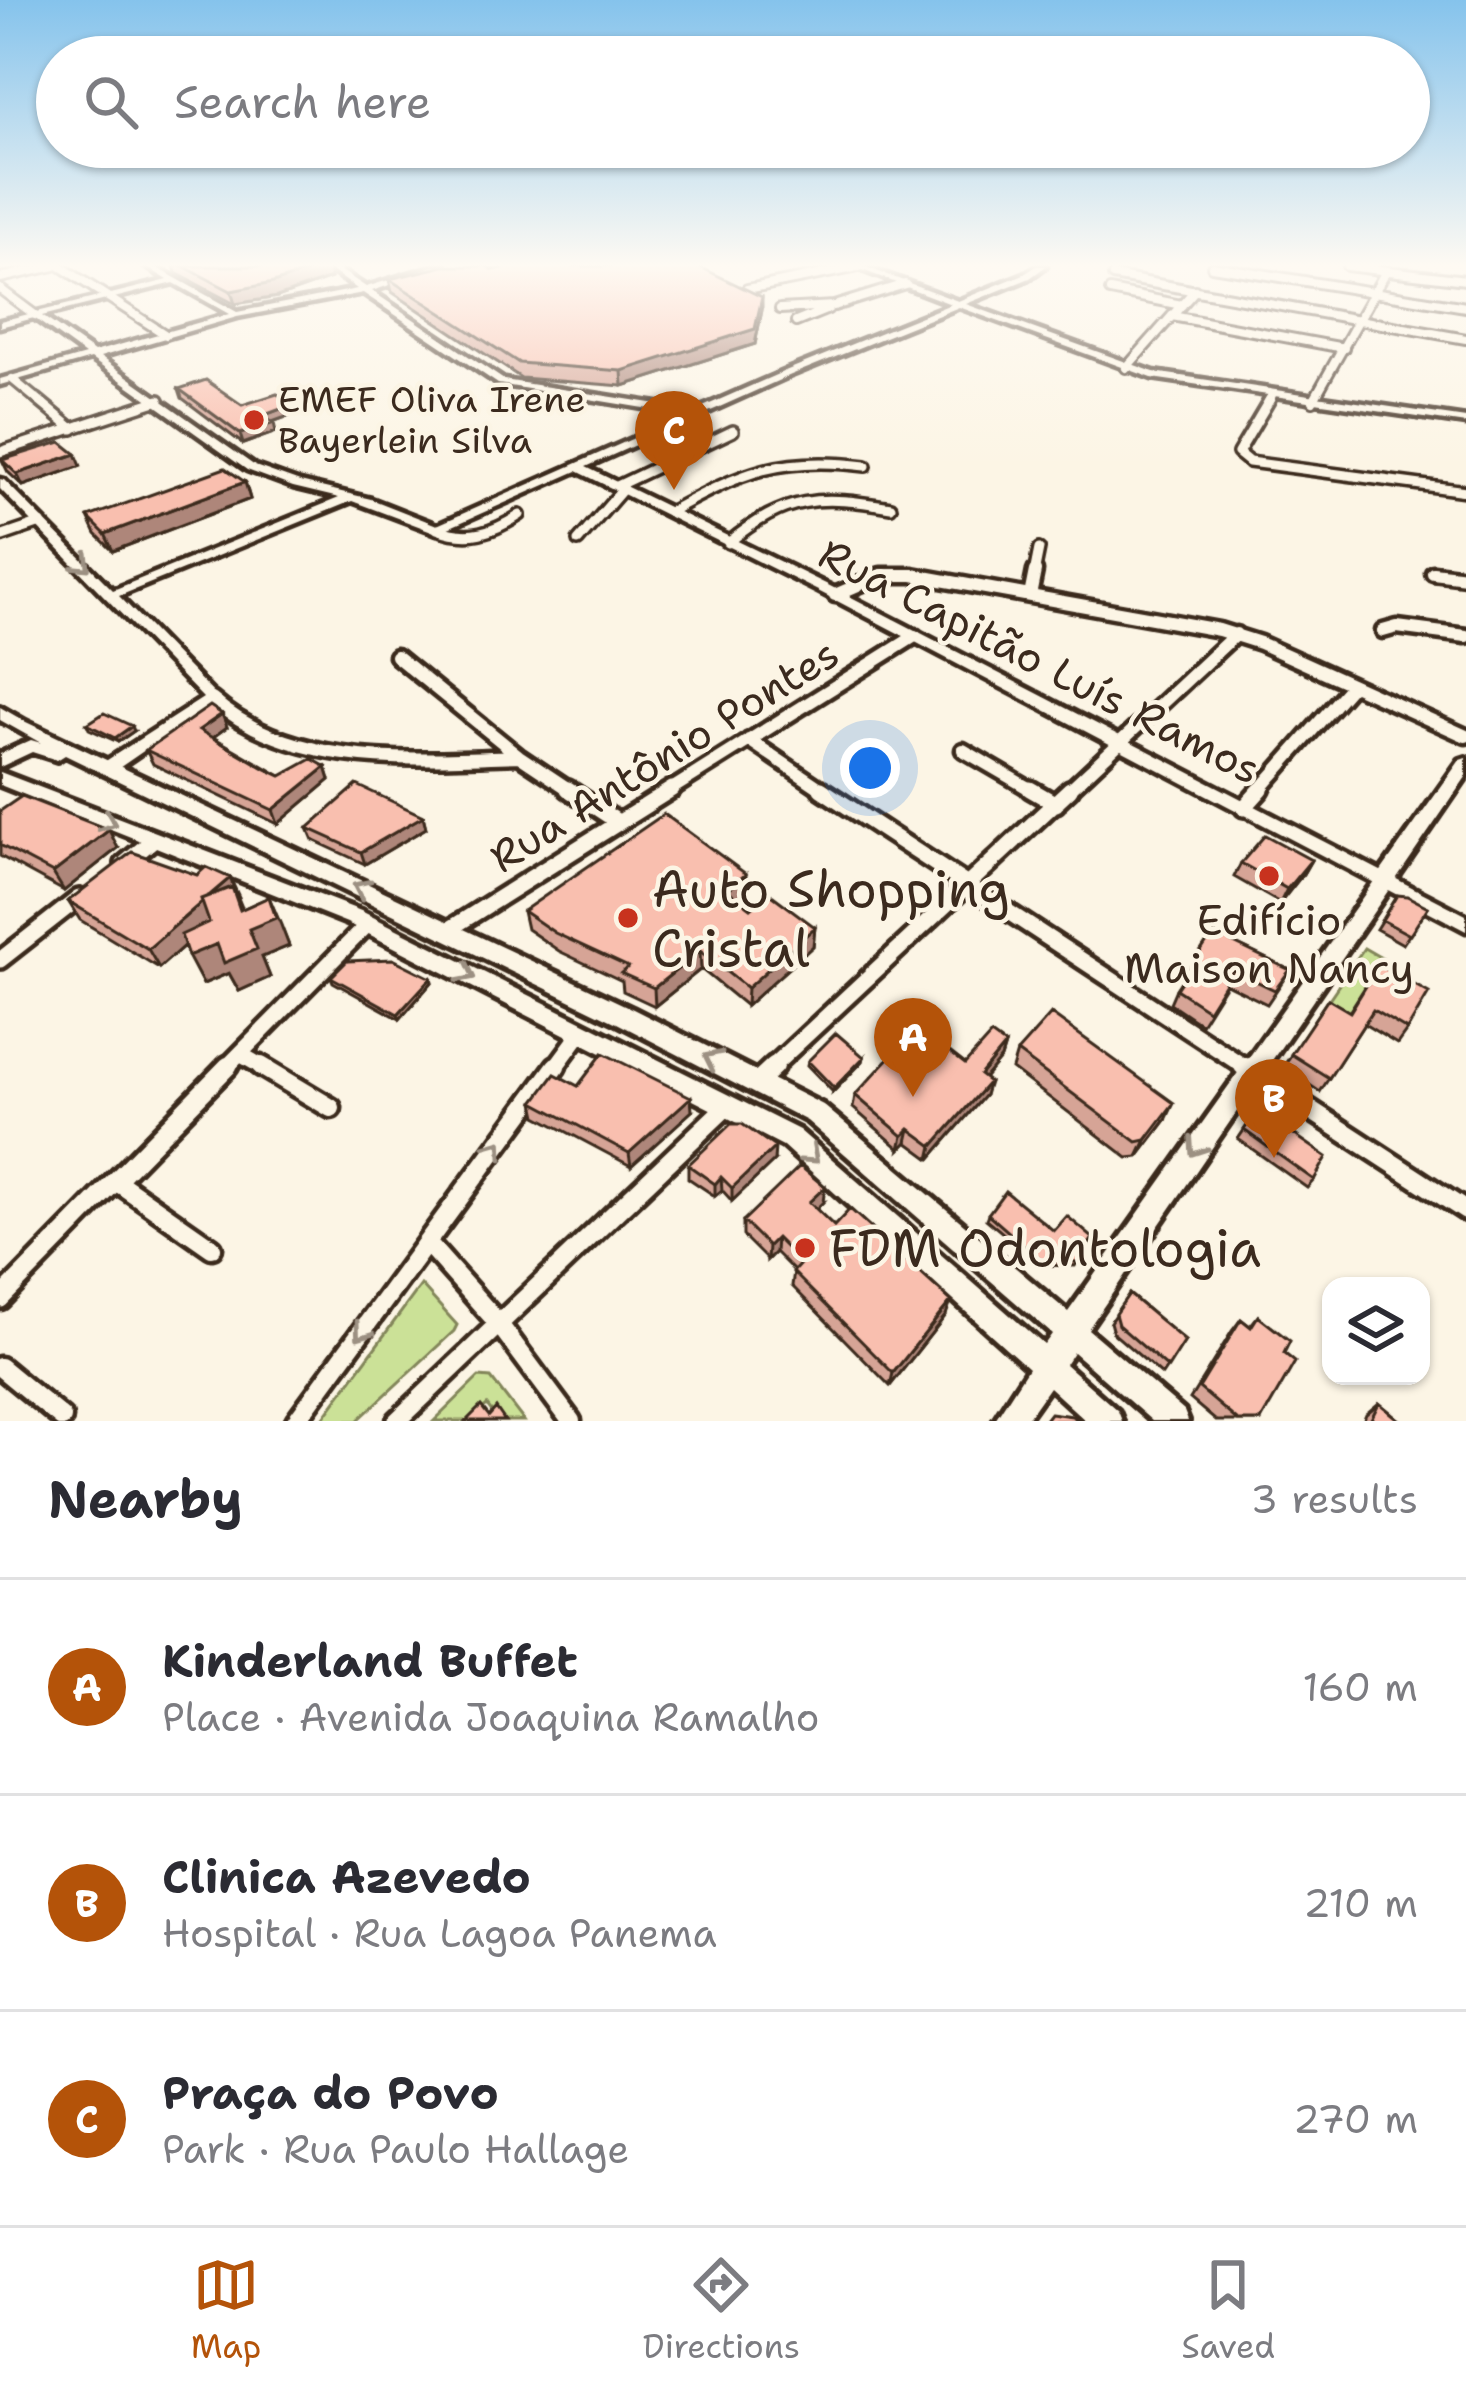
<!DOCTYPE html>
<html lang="en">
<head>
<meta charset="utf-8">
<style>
	body { margin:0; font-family:"Shantell Sans",sans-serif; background:#f7f7f7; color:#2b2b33 }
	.controls { position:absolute; right:36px; bottom:36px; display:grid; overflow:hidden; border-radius:24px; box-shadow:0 3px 9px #0004 }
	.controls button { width:108px; height:108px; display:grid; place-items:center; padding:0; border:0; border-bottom:3px solid #e1e1e2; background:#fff; color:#2b2b33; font:60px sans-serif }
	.you { position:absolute; left:870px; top:768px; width:42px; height:42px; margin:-30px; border:9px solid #fff; border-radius:50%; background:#1a73e8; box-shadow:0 0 0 18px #1a73e833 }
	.badge { display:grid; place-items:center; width:78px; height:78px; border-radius:50%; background:#b45309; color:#fff; font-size:39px; font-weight:700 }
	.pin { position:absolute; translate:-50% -99px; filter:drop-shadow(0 3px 6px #0008) }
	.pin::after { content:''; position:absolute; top:63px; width:42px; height:36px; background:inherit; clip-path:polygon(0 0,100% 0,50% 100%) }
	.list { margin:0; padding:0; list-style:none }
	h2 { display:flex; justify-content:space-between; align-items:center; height:156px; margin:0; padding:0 48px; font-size:51px }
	h2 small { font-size:39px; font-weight:400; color:#7c7c81 }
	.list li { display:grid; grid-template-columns:78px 1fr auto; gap:36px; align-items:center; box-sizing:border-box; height:216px; padding:0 48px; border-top:3px solid #e1e1e2 }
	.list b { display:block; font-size:45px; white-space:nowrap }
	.list p { margin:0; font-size:39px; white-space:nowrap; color:#7c7c81 }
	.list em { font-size:39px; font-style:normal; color:#7c7c81 }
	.icon { flex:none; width:66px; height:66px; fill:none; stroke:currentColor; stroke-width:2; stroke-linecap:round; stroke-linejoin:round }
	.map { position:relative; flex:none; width:1466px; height:1421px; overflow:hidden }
	.search { position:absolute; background:#fff; box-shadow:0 3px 9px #0004; left:36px; right:36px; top:36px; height:132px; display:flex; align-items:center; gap:30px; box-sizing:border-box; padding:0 42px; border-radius:66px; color:#7c7c81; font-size:45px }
	.sheet { height:804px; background:#fff }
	nav { display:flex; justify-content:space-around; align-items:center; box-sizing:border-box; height:168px; border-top:3px solid #e1e1e2; background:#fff; font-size:33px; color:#7c7c81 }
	nav a { display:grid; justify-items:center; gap:6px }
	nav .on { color:#b45309 }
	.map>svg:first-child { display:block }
	.green { fill:#cbe197; stroke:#83865a; stroke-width:3 }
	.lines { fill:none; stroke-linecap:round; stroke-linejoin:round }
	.minor-far4-casing { stroke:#3b2a1e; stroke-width:14 }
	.minor-far3-casing { stroke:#3b2a1e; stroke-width:16 }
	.minor-far2-casing { stroke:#3b2a1e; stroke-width:21 }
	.minor-far1-casing { stroke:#3b2a1e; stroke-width:24 }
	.minor-casing { stroke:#3b2a1e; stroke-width:27 }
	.tertiary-casing { stroke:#3b2a1e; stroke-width:9 }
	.secondary-casing { stroke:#3b2a1e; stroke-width:10 }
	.minor-far4 { stroke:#fcf5e5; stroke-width:8 }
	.minor-far3 { stroke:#fcf5e5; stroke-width:9 }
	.minor-far2 { stroke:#fcf5e5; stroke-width:12 }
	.minor-far1 { stroke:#fcf5e5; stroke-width:15 }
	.minor { stroke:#fcf5e5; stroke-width:18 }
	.tertiary { fill:#fcf5e5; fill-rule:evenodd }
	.secondary { fill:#fcf5e5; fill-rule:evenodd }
	.wall { fill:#d6a496; stroke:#3b2a1e; stroke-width:3 }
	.shaded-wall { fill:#ae867a; stroke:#3b2a1e; stroke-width:3 }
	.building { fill:#f9bfaf; stroke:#3b2a1e; stroke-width:3 }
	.oneway { stroke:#9c9082 }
	.poi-dot { fill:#c8321e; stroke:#fcf5e5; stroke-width:4.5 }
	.labels { text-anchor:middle; stroke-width:9; stroke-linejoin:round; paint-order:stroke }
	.far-poi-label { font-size:36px; fill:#3b2a1e; stroke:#fcf5e5; text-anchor:start }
	.street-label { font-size:42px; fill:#3b2a1e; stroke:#fcf5e5 }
	.poi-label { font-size:42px; fill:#3b2a1e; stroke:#fcf5e5 }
	.near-poi-label { font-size:51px; fill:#3b2a1e; stroke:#fcf5e5; text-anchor:start }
</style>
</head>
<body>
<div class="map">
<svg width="1466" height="1421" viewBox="0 0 1466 1421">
	<rect width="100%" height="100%" fill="#fcf5e5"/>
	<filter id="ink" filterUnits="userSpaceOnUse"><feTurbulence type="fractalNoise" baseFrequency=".00833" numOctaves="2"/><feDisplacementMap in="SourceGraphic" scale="24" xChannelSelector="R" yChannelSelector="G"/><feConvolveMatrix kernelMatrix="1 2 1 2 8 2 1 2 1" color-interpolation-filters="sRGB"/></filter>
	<g filter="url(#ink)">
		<path class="green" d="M1364,948L1383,959L1348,1015L1327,1002Z
			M421,1285L457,1325L454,1331L357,1421H321Z
			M479,1377L491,1378L524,1421H499L487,1405L470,1421H434Z"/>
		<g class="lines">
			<g class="minor-far4-casing">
				<path id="minor-far4" d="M60,266L166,335
					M1212,266L1466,307
					M1347,266L1466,280
					M1113,276L1466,339
					M0,278L54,266
					M0,289L35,315
					M747,289L859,267
					M1110,291L1182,305
					M780,309L834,306L905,284
					M1172,316L1344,348
					M796,322L828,309
					M1126,368L1195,290
					M12,379L40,402
					M1313,401L1386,271
					M153,402L159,400
					M1268,402L1272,395"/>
			</g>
			<g class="minor-far3-casing">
				<path id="minor-far3" d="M37,399L73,429
					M1270,399L1238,453L1249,462L1466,491
					M0,452L159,400
					M617,486L733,431
					M669,512C742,472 781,455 866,466
					M437,529C469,541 492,533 520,515
					M0,537L41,523
					M578,541L623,489
					M728,543C786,495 819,495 891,507
					M1433,573L1438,574
					M1034,574L1039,549"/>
			</g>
			<g class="minor-far2-casing">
				<path id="minor-far2" d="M1433,573L1466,577
					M835,595L881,575H913L1219,630L1260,643L1466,736
					M1030,596L1035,571
					M1383,631L1397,627L1466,636
					M396,656L519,756L573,792
					M212,699C293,771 417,759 519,756
					M749,740L826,792
					M963,750L1035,792
					M667,792L915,636
					M1067,792L1236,634
					M1258,792L1352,685"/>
			</g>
			<g class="minor-far1-casing">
				<path id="minor-far1" d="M568,789L618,822
					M821,789L1248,1069
					M1030,789L1056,804
					M1244,808L1261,789
					M124,864L153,840
					M448,930L672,789
					M0,960L79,898
					M240,1054L266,1069
					M225,1069L368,924
					M554,1069L582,1031
					M770,1069L1070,789"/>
			</g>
			<g class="minor-casing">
				<path id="minor" d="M261,1066L331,1108
					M1243,1066L1466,1211
					M758,1081L774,1066
					M116,1181L212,1248
					M427,1243L499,1324L571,1421
					M0,1299L228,1066
					M0,1367L62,1418
					M296,1421L556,1066
					M397,1421L728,1105"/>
			</g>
			<g class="tertiary-casing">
				<path id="tertiary" d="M145,266H154L237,312L357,289L325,266H334L366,287L434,266H445L372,291L504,380L696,410L785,371L951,304L852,266H863L958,301L1024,274L1037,266H1046L1030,278L966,304L1154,372L1466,418V424L1152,378L959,307L791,375L586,467L828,585L1466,915V931L818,591L577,471L437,533L352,501L119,596L219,699L113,772H101L99,768L101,764L203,698L0,489V479L4,480L113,590L339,498L293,487L247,470L91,359L0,385V379L85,355L34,318L0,327V321L168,280ZM174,283L229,314L94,352L42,316ZM363,293L498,384L686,415L437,525L371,499L300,482L255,466L100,357L237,317Z"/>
			</g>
			<g class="secondary-casing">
				<path id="secondary" d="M0,707L26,722L633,1009L823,1105L1068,1312L1460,760L1466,758V777L1088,1329L1184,1411L1188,1421H1152L1073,1352L1065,1364L1118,1411L1122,1421H1086L1049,1387L1025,1421H994L1028,1368L783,1146L347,923L0,785V772L361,911L799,1130L1044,1345L1052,1334L807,1121L617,1023L65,755L57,760L32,752L0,767V754L31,740L41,743L0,720Z"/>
			</g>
			<use href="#minor-far4" class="minor-far4"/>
			<use href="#minor-far3" class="minor-far3"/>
			<use href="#minor-far2" class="minor-far2"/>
			<use href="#minor-far1" class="minor-far1"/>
			<use href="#minor" class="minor"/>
			<use href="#tertiary" class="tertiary"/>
			<use href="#secondary" class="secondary"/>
		</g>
		<path class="wall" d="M174,266H328L331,278L277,297L235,304L176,273Z
			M494,270L762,310L755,344L623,386L521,378L392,292L389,279Z
			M179,389L242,405L294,404L297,413L272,422L276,432L243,444L182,398Z
			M2,460L81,466L23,486L8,472Z
			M245,482L250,499L113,551L96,534L88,517Z
			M222,714L227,727L213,737L281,776L326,767L330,780L278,824L153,764L146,750Z
			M87,724L134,731L118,742L89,729Z
			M0,811L118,848L64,891L0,856Z
			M423,816L426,828L365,864L313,840L308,828Z
			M1311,860L1303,874L1280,903L1234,877L1241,863Z
			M197,875L230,878L239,897L237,898L242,909L269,897L289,946L262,957L270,977L239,991L229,973L203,984L184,946L159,968L80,920L68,901Z
			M746,892L739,899L751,908L815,927L813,946L746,1006L701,969L655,1006L623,991L622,981L559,951L527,929L523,911Z
			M1397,895L1428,907L1403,944L1376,929Z
			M1213,933L1290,970L1267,1004L1226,984L1201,1024L1170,1003L1176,989Z
			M1379,965L1407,1030L1397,1044L1364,1024L1320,1092L1283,1067L1328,999L1349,1012Z
			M331,977L431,978L432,982L400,1019L333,982Z
			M1005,1045L1001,1058L984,1078L985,1095L930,1159L907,1142L900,1149L853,1108L855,1095L915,1052L965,1064Z
			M1017,1052L1166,1120L1138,1157L1128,1158L1012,1069Z
			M864,1057L863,1061L833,1092L807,1065L808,1061Z
			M534,1102L692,1111L631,1166L537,1116Z
			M1251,1120L1314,1180L1307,1188L1238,1139Z
			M774,1161L732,1201L722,1190L715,1196L688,1178V1165Z
			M823,1202L816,1209L834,1226L946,1315L890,1386L792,1286L794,1271L775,1252L767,1260L743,1236V1221Z
			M988,1214L1054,1231L1093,1238L1075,1266L1041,1265L986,1219Z
			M1129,1294L1185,1341L1162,1375L1113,1333L1110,1322Z
			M1258,1316L1284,1353L1261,1421H1216L1190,1399L1232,1331L1241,1319L1250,1326Z
			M1379,1403L1401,1421H1363L1366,1414Z"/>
		<path class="shaded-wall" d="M328,266L331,278L277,297L235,304L231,291Z
			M762,297V310L755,344L623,386L622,371Z
			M294,404L297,413L264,425L262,416Z
			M274,423L276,432L243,444L240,434Z
			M76,454L81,466L23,486L17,474Z
			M245,482L250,499L113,551L105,534Z
			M222,714L227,727L205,743L199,730Z
			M132,726L134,731L118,742L115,738Z
			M326,767L330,780L278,824L273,810Z
			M423,816L426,828L365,864L361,852Z
			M109,830L118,848L64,891L53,873Z
			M1311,860L1303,874L1280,903L1287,889Z
			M746,874V892L727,908V890Z
			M230,878L245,915L269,897L281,925L289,946L262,957L270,977L239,991L229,973L203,984L188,956L236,899L159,968L148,949Z
			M815,927L813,946L746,1006L747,988Z
			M700,951L701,969L655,1006L654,988Z
			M431,978L432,982L400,1019L398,1014Z
			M1005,1045L1001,1058L976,1088L980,1075Z
			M864,1057L863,1061L833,1092L834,1088Z
			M989,1082L985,1095L930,1159L933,1146Z
			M691,1097L692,1111L631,1166L629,1153Z
			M1174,1103L1166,1120L1138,1157L1146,1140Z
			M910,1129L907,1142L900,1149L903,1136Z
			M775,1147L774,1161L732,1201V1188Z
			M721,1177L722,1190L715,1196V1184Z
			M825,1187L823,1202L808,1217L809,1202Z
			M776,1238L775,1252L767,1260L768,1246Z
			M951,1301L946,1315L890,1386L893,1373Z"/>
		<path class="building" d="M183,266H325L273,283L231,291Z
			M444,266H486L494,270L511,266H698L762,297L755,329L622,371L519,363L389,279Z
			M206,380L242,405L277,394L294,404L262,416L274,423L240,434L179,389Z
			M61,442L76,454L17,474L2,460Z
			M225,468L245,482L105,534L88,517Z
			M210,706L222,714L199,730L266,769L281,776L312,759L326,767L273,810L146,750Z
			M104,713L132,726L115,738L87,724Z
			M357,785L423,816L361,852L308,828Z
			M22,796L109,830L53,873L0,845V811Z
			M664,814L746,874L727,890L751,908L769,893L815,927L747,988L700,951L654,988L621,973L628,967L555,933L523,911Z
			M1265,835L1311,860L1287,889L1241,863Z
			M132,852L197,875L206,867L230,878L210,895L201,899L202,902L148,949L68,901Z
			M232,887L240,910L269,897L276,918L249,929L257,949L224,963L217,944L188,956L181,935L209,922L201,899Z
			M1397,895L1407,896L1428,907L1410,935L1382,920Z
			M1213,933L1290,970L1275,990L1233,970L1208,1010L1176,989Z
			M393,959L431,978L398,1014L331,977L347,961Z
			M1379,965L1429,993L1407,1030L1373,1010L1329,1078L1291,1054L1328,999L1350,1012Z
			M1051,1014L1174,1103L1146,1140L1137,1142L1017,1052Z
			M836,1033L864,1057L834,1088L808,1061Z
			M991,1035L1005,1045L980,1075L989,1082L933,1146L910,1129L903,1136L855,1095L903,1043L915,1052L929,1036L965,1064Z
			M603,1053L691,1097L629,1153L534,1102L555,1074L578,1086Z
			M1266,1115L1327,1157L1314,1180L1244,1130L1251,1120L1262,1121Z
			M731,1124H742L775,1147L732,1188L721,1177L715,1184L688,1165Z
			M800,1166L825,1187L809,1202L834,1226L850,1209L951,1301L893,1373L793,1272L801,1263L776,1238L768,1246L743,1221Z
			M1005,1191L1054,1231L1067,1216L1093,1238L1077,1262L1042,1261L988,1214Z
			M1129,1294L1185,1341L1168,1368L1118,1325L1115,1314Z
			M1258,1316L1290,1341L1284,1353L1295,1362L1261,1421H1238L1199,1388L1241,1319L1251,1327Z
			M1379,1403L1401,1421H1370Z
			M481,1406L489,1416L496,1408L505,1421H466Z
			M1050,1413L1072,1416L1078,1421H1044Z"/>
		<defs><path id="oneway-chevron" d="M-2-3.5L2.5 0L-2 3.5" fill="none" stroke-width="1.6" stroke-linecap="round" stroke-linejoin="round" transform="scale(3)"/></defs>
		<g class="oneway">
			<use href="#oneway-chevron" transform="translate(83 564) rotate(44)"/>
			<use href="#oneway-chevron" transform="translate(108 822) rotate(22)"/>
			<use href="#oneway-chevron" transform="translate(361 888) rotate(-155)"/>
			<use href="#oneway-chevron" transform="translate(467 974) rotate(27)"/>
			<use href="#oneway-chevron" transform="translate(712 1059) rotate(-154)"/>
			<use href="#oneway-chevron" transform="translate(496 1148) rotate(-54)"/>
			<use href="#oneway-chevron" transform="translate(1196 1148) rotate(124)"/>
			<use href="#oneway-chevron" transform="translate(811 1156) rotate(42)"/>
			<use href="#oneway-chevron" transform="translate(362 1332) rotate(126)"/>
		</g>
	</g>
	<linearGradient id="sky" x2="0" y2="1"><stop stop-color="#85c3ec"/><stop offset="0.57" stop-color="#fefaf3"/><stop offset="1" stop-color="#fefaf3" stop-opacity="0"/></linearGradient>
	<rect width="1466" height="465" fill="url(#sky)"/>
	<g class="poi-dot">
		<circle cx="254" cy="420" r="12"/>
		<circle cx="1269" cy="876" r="12"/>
		<circle cx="628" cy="918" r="12"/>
		<circle cx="805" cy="1248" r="12"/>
	</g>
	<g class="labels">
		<g class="far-poi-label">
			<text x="278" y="412">EMEF Oliva Irene<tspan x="278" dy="41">Bayerlein Silva</tspan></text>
		</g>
		<g class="street-label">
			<text transform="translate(1040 661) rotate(27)" y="15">Rua Capitão Luís Ramos</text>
			<text transform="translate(664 755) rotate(-32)" y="15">Rua Antônio Pontes</text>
		</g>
		<g class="poi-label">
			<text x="1269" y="935">Edifício<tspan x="1269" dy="48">Maison Nancy</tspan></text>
		</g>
		<g class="near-poi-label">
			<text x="652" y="907">Auto Shopping<tspan x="652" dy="59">Cristal</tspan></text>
			<text x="829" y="1266">FDM Odontologia</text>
		</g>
	</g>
</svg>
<div class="controls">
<button><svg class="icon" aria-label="layers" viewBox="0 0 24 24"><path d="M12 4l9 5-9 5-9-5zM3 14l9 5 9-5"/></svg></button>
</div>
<div class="you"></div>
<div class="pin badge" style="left:913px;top:1097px">A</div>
<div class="pin badge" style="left:1274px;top:1158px">B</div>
<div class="pin badge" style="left:674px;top:490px">C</div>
<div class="search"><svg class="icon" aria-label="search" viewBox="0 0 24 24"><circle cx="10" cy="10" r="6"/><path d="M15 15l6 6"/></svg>Search here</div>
</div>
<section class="sheet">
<h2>Nearby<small>3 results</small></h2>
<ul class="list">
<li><span class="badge">A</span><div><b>Kinderland Buffet</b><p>Place · Avenida Joaquina Ramalho</p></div><em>160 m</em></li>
<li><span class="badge">B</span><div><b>Clinica Azevedo</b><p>Hospital · Rua Lagoa Panema</p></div><em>210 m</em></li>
<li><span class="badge">C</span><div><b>Praça do Povo</b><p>Park · Rua Paulo Hallage</p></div><em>270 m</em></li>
</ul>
</section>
<nav>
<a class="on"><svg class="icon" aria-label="map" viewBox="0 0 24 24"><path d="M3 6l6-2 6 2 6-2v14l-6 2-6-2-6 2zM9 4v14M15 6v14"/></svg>Map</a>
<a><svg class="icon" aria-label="directions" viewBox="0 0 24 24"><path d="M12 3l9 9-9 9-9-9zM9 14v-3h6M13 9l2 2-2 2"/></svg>Directions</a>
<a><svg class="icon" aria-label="saved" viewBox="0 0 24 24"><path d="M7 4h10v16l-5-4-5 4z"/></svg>Saved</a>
</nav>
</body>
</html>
